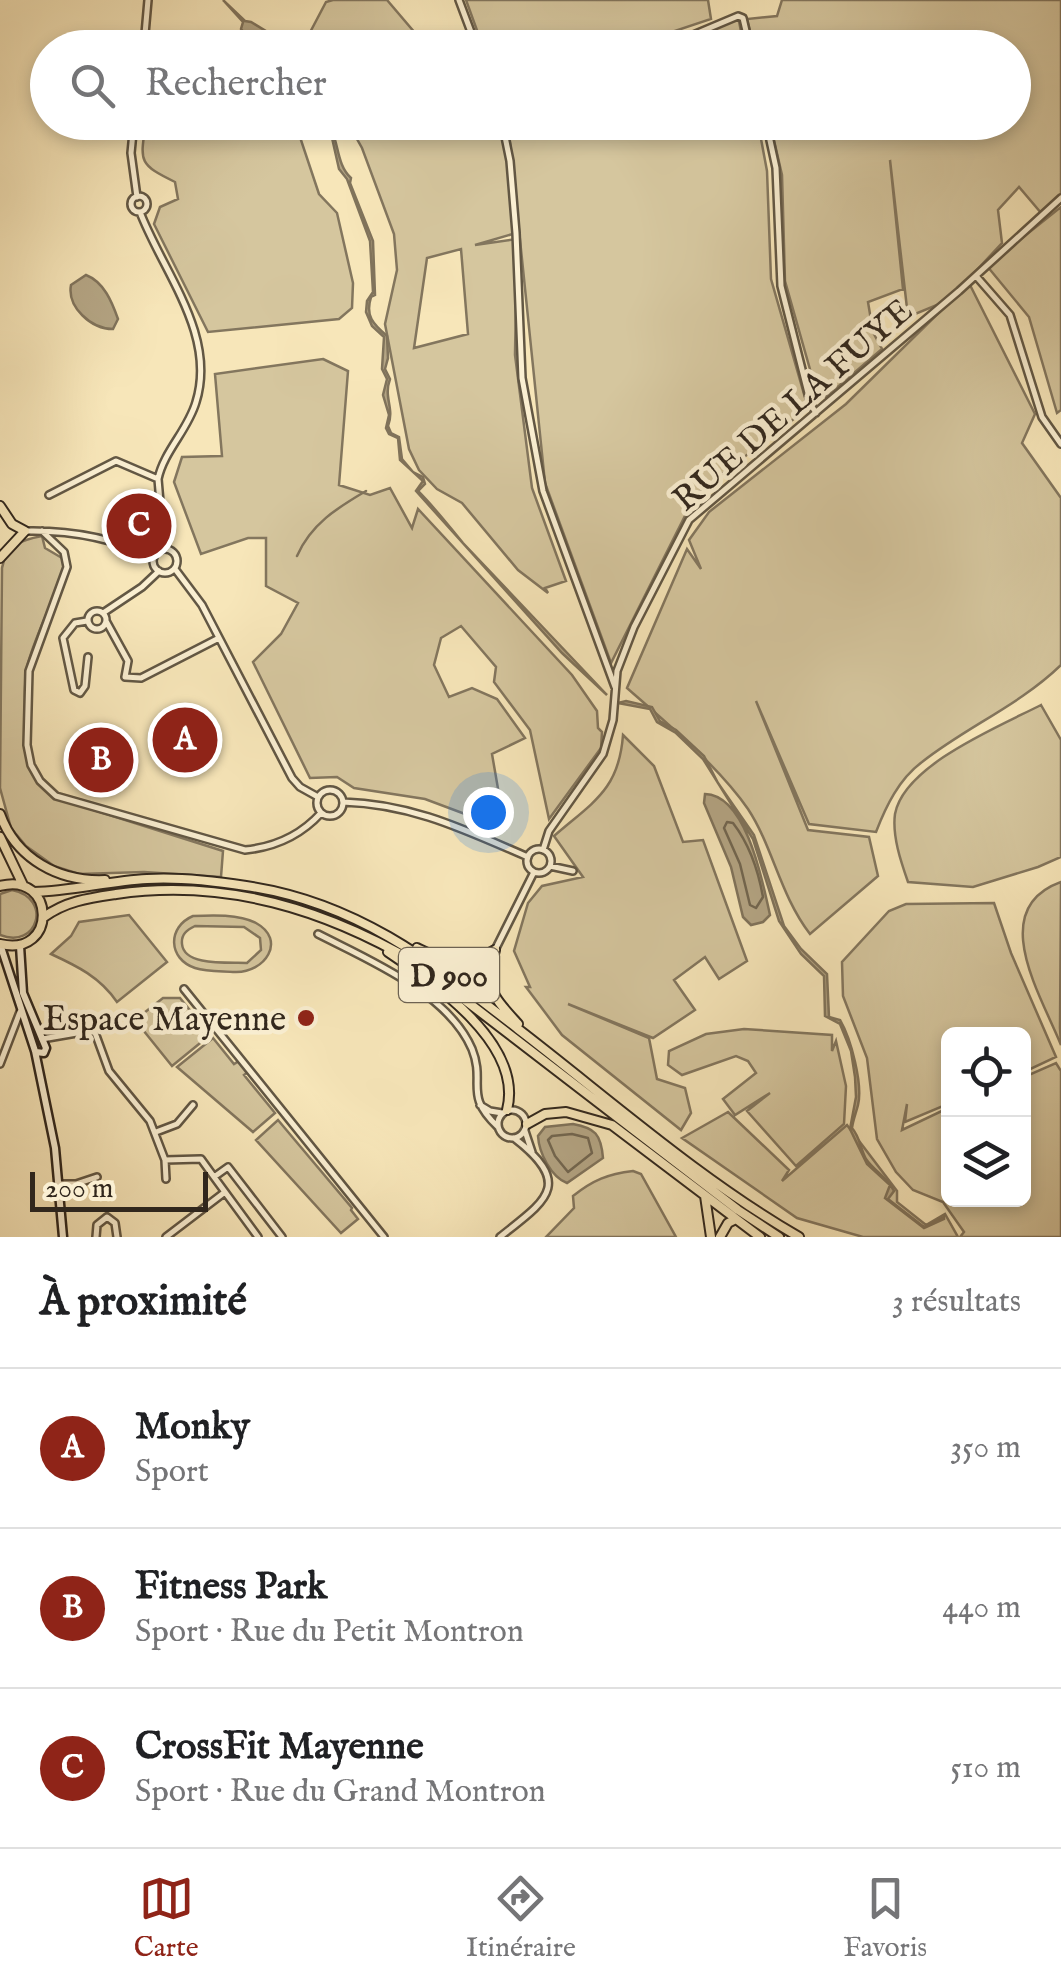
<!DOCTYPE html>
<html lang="fr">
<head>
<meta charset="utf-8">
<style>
	body { margin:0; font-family:"IM FELL English",serif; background:#f2f2f2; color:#202124 }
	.controls { position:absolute; right:30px; bottom:30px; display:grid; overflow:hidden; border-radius:15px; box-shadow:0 5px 15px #0003 }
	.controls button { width:90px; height:90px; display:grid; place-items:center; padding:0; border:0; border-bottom:2px solid #e0e0e0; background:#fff; color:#202124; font:50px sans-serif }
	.scale { position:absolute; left:30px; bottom:25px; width:178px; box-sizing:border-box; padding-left:10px; border:5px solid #31271d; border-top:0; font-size:28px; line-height:35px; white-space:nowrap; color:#31271d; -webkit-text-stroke:8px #faefd2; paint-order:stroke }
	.you { position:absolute; left:488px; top:812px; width:35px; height:35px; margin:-25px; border:8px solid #fff; border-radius:50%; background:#1a73e8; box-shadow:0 0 0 15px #1a73e833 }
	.badge { display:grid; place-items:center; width:65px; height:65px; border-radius:50%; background:#8f2418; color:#fff; font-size:32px; font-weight:700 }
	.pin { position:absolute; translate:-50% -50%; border:5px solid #fff; box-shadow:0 2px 10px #0006 }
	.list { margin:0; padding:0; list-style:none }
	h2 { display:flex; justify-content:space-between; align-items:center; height:130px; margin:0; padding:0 40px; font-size:42px }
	h2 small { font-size:32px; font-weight:400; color:#757577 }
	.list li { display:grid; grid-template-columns:65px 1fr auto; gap:30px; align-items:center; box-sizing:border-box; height:160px; padding:0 40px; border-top:2px solid #e0e0e0 }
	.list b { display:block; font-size:38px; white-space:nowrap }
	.list p { margin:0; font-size:32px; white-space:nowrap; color:#757577 }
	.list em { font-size:32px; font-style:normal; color:#757577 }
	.icon { flex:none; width:55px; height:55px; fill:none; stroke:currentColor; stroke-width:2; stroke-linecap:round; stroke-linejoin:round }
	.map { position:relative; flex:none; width:1061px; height:1237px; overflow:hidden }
	.search { position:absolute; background:#fff; box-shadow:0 5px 15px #0003; left:30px; right:30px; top:30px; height:110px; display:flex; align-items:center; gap:25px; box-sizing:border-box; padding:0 35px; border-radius:55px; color:#757577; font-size:38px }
	.sheet { height:610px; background:#fff }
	nav { display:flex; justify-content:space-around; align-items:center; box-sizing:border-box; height:140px; border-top:2px solid #e0e0e0; background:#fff; font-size:28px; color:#757577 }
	nav a { display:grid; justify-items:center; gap:5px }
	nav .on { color:#8f2418 }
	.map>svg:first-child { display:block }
	.green { fill:#d5c69e; stroke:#83765e; stroke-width:2.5; fill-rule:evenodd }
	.water { fill:#b4a584; stroke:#80735b; stroke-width:2.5 }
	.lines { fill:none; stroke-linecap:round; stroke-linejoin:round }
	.shore { stroke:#726650; stroke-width:2.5 }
	.stream { stroke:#80735b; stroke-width:2.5 }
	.street-casing { stroke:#625744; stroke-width:10 }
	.secondary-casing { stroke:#31271d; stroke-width:11 }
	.primary-casing { stroke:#31271d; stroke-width:12 }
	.street { stroke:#faefd2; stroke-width:5 }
	.secondary { stroke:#faefd2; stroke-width:6 }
	.primary { stroke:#f7e6b9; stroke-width:8 }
	.poi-dot { fill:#8f2418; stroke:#faefd2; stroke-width:4 }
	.labels { text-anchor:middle; stroke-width:9; stroke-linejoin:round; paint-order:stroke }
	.shield { fill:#faefd2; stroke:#6d6353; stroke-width:2.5 }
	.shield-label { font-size:32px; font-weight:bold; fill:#31271d }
	.street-label { font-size:35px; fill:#31271d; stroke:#faefd2 }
	.poi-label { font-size:35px; fill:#31271d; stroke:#faefd2; text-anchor:end }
</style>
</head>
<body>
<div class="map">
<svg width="1061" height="1237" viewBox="0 0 1061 1237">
	<rect width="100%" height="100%" fill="#f7e6b9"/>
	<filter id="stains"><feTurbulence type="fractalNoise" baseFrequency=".002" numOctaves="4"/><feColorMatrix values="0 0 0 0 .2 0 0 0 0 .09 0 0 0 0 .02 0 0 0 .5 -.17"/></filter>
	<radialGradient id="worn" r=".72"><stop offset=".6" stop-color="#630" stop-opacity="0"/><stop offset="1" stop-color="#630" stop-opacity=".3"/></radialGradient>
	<path class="green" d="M333,0H387L427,47H309L306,40L326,2Z
		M466,0H708L711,19L627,47H483Z
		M782,0H1061V198L1042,214L1019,187L998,210L1002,243L949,300L908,317L890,160L903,289L868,302L873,332L882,349L826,397L817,394L785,281L782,175L770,123L1014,122V48L754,47L747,19L777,16Z
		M738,16L744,47L646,48Z
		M146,122L283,123L299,134L319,194L337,213L353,283L352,308L339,319L208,332L154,224L160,207L178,199L175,182C138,164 140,162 146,122Z
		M348,123H502L510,161L516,233L475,245L517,239L515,355L532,488L566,581L545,588L548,593L518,570L462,503L437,489L419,470L409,449L385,324L397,270L394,234L362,148ZM461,249L468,334L414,348L427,258Z
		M508,123H758L767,171L771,279L808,408L696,494L611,663L545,483Z
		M1061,207V410L1057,413L1029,317L987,266Z
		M969,283L1035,414L1022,443L1061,498V665C1020,705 966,727 922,762C899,779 886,806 876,832L809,824L756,701L808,830L869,837L878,876L810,934C780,895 773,847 748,809C719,767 666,722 627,688L687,549L701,569L689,540L709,512L846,404Z
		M323,359L348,371L339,485L370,495L390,488L412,528L418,509L572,675L597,711L598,728L602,732L601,748L549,819L530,730L494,682L496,667L461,626L441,638L434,665L449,697L472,688L497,699L525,738L492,754L505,829L425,799L354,788L337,777L310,778L253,662L281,634L298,603L266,586V538H248L201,554L174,482L182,457L222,456L215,374Z
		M42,536L45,548L62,558L65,568C54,600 37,631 28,663C24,678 25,693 25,709C24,744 24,777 56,798L223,851L221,877L144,872L79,874L54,866L26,846L11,828L0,788L2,568C6,545 21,540 42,536Z
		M1041,705L1061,740V857L1038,867L973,887L908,882C901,862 892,836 895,814C904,765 1000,726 1041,705Z
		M623,735L654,766L683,842L703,840L747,961L719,979L705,957L674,980L695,1010L653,1038L568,1004L649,1038L657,1079L685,1088L691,1113L681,1130L562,1035L526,987H530L514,951L528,903L542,886L583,877L554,836C593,802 619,790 623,735Z
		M1061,882L1060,1028L1061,1045C1041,995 986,909 1061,882Z
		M12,890C53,898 38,950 0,935V894Z
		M994,903L1011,953L1056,1057L1024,1072V1034H948V1104L905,1122L907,1104L902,1130L948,1108V1200H1024V1077L1056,1063L1061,1071V1237H960L964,1232L943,1202L913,1190L896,1172L877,1139L867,1058L843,996L842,962L889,911L906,904Z
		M129,915L167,962L117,1002C100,977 77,966 51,954L71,936L79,922Z
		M193,916C212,915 239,914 256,923C287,940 265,973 235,972C222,971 207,972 195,968C168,959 167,927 193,916ZM195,926L244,927L260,938L261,950L247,963C231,962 184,967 182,944C181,934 187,930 195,926Z
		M163,998H180L210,1035L172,1066L135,1020Z
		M744,1029L832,1035V1051L836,1041L846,1086L844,1124L796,1166L747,1111L770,1093L735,1115L723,1099L756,1073L748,1061L736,1056L682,1075L668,1065L669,1051L706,1034Z
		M213,1038L234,1064L239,1061L248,1072L244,1075L275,1113L253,1132L177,1067Z
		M728,1112L789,1170L782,1181L847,1125L897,1191V1202L926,1225L945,1214L958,1237H863L797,1218L682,1138Z
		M278,1120L352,1208L351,1210L358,1219L341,1233L256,1140Z
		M633,1171L641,1174L676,1237H546L574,1208L573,1196C593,1180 608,1174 633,1171Z"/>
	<path class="water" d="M223,0L245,21L251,22L292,47H256L241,29L243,22Z
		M325,123C340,133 334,163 351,178L350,183L373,241L375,295L371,297C365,316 373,324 387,336L388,358L385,369L390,379C383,398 395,408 388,426L391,433L399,437L402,459L413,472L423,477L425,484L418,491C435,508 448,525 463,543L607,695L562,653L416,491L423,481L400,460L398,438L389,434L386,428L389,415L383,395L387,379L382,369L384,337L372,326L366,312L367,301L373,292L370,241L347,179L339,169L330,129Z
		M86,275C104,282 112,302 118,319L113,329C91,329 67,307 71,285Z
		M626,701L652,707L660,721L676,730L704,756L718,783L754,835L784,926L801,949L827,974L829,1017L840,1020C851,1039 863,1084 858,1105C856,1113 853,1120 852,1128C860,1137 860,1148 866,1159C874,1171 887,1177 894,1191L888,1199L924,1227L944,1217V1219L924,1228L885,1198L890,1185L867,1164L850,1129L856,1097L855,1077L851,1051L840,1024L825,1016L824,976L801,954L779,921L753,839L703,759L676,733L657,722L650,709L618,703Z
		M705,794C747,795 763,884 770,915L763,922L751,925L743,917L731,867L704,803Z
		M573,1124C595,1128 601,1134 603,1158L567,1183C551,1177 539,1153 538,1136L545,1127Z"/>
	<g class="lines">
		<path class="shore" d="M727,822L733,823C750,845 758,869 763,897L756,908L750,905L740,864L724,828Z
			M572,1134L588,1138L592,1153L568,1172L555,1156L548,1140L552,1136Z"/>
		<path class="stream" d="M297,556C311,524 337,508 366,491"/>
		<g class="street-casing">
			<path id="street" d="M459,0L477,48
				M145,34L148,0
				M134,48L137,37L145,34L152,39L153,48
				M662,48L738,16L743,18L750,48
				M134,122L131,153L137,197
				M502,122L510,161L516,233L522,378L543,491L615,687
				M766,122L776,168L781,286L811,405L816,413
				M131 204a8 8 0 1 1 16 0a8 8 0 1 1-16 0Z
				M976,276L1010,315L1042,417L1061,444
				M158,479L164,549
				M49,495L116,461L158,479C164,451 188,430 196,402C217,335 163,272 140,212
				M26,531C72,530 113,538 154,557
				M42,531L64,552L67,567L29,671L27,745L31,765L40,781L56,796L245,850C276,847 301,835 321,813
				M153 561a12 12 0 1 1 24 0a12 12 0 1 1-24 0Z
				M175,569L202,605L292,778L300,787L318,797
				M88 620a9 9 0 1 1 18 0a9 9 0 1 1-18 0Z
				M103,613L142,587L159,571
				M87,621L75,623L63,638L74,690L80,693L85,686L88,657
				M106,621L128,661L125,677L141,678L219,638
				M317 803a13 13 0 1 1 26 0a13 13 0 1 1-26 0Z
				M343,802C413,804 465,830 528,857
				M527 861a12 12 0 1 1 24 0a12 12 0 1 1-24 0Z
				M543,850L549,831L603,754L613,720L617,671L634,627L689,520L959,291L1061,198
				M550,866L573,871
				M318,934C369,960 448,993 472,1049C486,1084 463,1094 498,1127
				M495,950L534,872
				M184,989L384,1237
				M42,1039L94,1030L109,1071L150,1121L165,1160L201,1159L214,1177
				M0,1064L20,1012
				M480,1105L490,1111L502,1113
				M498 1124a14 14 0 1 1 28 0a14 14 0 1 1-28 0Z
				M525,1131L532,1152
				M156,1132L177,1124L193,1105
				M165,1160L166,1179
				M58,1184H76L97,1177
				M96,1237L97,1225L107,1217L115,1223L117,1237
				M166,1237L225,1192
				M258,1237L214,1177L228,1167L282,1237
				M500,1237C545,1201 575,1185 514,1138"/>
		</g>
		<g class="secondary-casing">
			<path id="secondary" d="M0,944L35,1051L55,1148L63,1237
				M20,946L23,993L46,1048L44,1053L36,1052"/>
		</g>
		<g class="primary-casing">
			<path id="primary" d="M0,506L12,524L25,531L0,558
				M0,814C16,859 59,882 105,880
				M0,837L23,885
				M0,886C56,871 58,958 0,944
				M34,892C72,891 109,881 147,879C180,877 214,881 246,886C357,902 432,962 518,1029C609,1099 699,1179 799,1237
				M44,917C66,901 89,898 116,894C225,878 325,909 418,964L738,1210L779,1237
				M417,948C451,964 461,970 495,950
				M495,950C484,989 492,995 518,1024
				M388,952C434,983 524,1044 507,1110
				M527,1124L545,1114L566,1112L612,1125L760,1237
				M705,1196L711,1237
				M720,1237L728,1223L736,1219"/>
		</g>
		<use href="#street" class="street"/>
		<use href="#secondary" class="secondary"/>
		<use href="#primary" class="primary"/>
	</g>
	<circle class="poi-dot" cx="306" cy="1018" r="10"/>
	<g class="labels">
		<rect class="shield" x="399" y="948" width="100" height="54" rx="8"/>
		<g class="shield-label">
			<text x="449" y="986">D 900</text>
		</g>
		<g class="street-label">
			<text transform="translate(792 404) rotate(-41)" y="12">RUE DE LA FUYE</text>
		</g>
		<g class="poi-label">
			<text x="286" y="1030">Espace Mayenne</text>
		</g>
	</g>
	<rect width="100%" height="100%" filter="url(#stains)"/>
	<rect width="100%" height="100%" fill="url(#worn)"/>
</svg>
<div class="controls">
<button><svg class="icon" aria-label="locate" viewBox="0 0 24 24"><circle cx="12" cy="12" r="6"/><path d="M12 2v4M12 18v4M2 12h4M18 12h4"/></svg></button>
<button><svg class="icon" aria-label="layers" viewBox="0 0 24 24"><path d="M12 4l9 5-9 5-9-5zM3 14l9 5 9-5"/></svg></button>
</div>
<div class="scale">200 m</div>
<div class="you"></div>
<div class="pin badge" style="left:185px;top:740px">A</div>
<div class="pin badge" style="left:101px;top:760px">B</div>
<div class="pin badge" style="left:139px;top:526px">C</div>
<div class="search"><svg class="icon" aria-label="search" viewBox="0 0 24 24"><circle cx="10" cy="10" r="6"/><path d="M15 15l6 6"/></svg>Rechercher</div>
</div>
<section class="sheet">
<h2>À proximité<small>3 résultats</small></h2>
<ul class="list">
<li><span class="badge">A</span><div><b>Monky</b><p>Sport</p></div><em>350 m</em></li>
<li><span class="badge">B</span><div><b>Fitness Park</b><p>Sport · Rue du Petit Montron</p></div><em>440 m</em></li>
<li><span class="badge">C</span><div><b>CrossFit Mayenne</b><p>Sport · Rue du Grand Montron</p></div><em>510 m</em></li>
</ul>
</section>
<nav>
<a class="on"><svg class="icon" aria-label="map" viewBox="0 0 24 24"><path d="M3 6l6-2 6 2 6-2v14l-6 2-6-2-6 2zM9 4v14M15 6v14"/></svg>Carte</a>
<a><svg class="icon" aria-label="directions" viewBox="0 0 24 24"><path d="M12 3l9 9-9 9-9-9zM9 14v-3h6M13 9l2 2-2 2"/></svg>Itinéraire</a>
<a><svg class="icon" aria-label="saved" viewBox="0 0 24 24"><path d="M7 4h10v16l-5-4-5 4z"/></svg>Favoris</a>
</nav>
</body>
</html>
